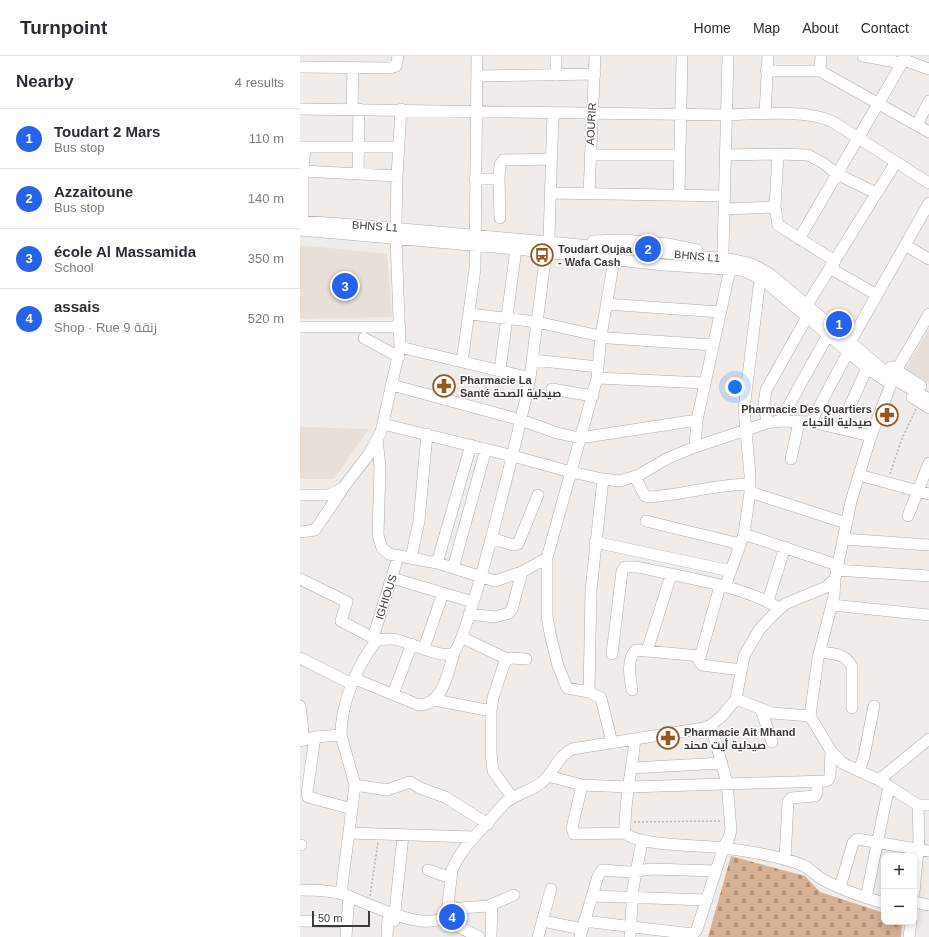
<!DOCTYPE html>
<html lang="en">
<head>
<meta charset="utf-8">
<style>
	body { margin:0; font-family:Arial,Cairo,sans-serif; background:#f2f2f3; color:#2b2b33 }
	.controls { position:absolute; right:12px; bottom:12px; display:grid; overflow:hidden; border-radius:8px; box-shadow:0 2px 10px #0003 }
	.controls button { width:36px; height:36px; display:grid; place-items:center; padding:0; border:0; border-bottom:1px solid #e1e1e2; background:#fff; color:#2b2b33; font:20px sans-serif }
	.scale { position:absolute; left:12px; bottom:10px; width:58px; box-sizing:border-box; padding-left:4px; border:2px solid #3c3b3a; border-top:0; font-size:11px; line-height:14px; white-space:nowrap; color:#3c3b3a; -webkit-text-stroke:3px #fff; paint-order:stroke }
	.you { position:absolute; left:435px; top:331px; width:14px; height:14px; margin:-10px; border:3px solid #fff; border-radius:50%; background:#1a73e8; box-shadow:0 0 0 6px #1a73e833 }
	.badge { display:grid; place-items:center; width:26px; height:26px; border-radius:50%; background:#2563eb; color:#fff; font-size:13px; font-weight:700 }
	.pin { position:absolute; translate:-50% -50%; border:2px solid #fff; box-shadow:0 1px 4px #0006 }
	.list { margin:0; padding:0; list-style:none }
	h2 { display:flex; justify-content:space-between; align-items:center; height:52px; margin:0; padding:0 16px; font-size:17px }
	h2 small { font-size:13px; font-weight:400; color:#7c7c81 }
	.list li { display:grid; grid-template-columns:26px 1fr auto; gap:12px; align-items:center; box-sizing:border-box; height:60px; padding:0 16px; border-top:1px solid #e1e1e2 }
	.list b { display:block; font-size:15px; white-space:nowrap }
	.list p { margin:0; font-size:13px; white-space:nowrap; color:#7c7c81 }
	.list em { font-size:13px; font-style:normal; color:#7c7c81 }
	.map { position:relative; flex:none; width:629px; height:881px; overflow:hidden }
	header { display:flex; align-items:center; gap:24px; box-sizing:border-box; height:56px; padding:0 20px; background:#fff; border-bottom:1px solid #e1e1e2 }
	header strong { font-size:19px }
	nav { display:flex; gap:22px; margin-inline-start:auto; font-size:14px }
	main { display:flex }
	aside { flex:1; background:#fff }
	.map>svg:first-child { display:block }
	.built { fill:#e8dfd8 }
	.cemetery { fill:url(#cemetery-stones) }
	.lines { fill:none; stroke-linecap:round; stroke-linejoin:round }
	.minor-casing { stroke:#afacaa; stroke-width:12 }
	.path { stroke:#b3b0ae; stroke-width:1.5; stroke-dasharray:2 2; stroke-linecap:butt }
	.minor { stroke:#fff; stroke-width:11 }
	.labels { text-anchor:middle; stroke-width:3; stroke-linejoin:round; paint-order:stroke }
	.street-label { font-size:11px; fill:#3c3b3a; stroke:#fff }
	.poi-label { font-size:11px; font-weight:bold; fill:#3c3b3a; stroke:#fff; text-anchor:start }
</style>
</head>
<body>
<header>
<strong>Turnpoint</strong>
<nav><a>Home</a><a>Map</a><a>About</a><a>Contact</a></nav>
</header>
<main>
<aside>
<h2>Nearby<small>4 results</small></h2>
<ul class="list">
<li><span class="badge">1</span><div><b>Toudart 2 Mars</b><p>Bus stop</p></div><em>110 m</em></li>
<li><span class="badge">2</span><div><b>Azzaitoune</b><p>Bus stop</p></div><em>140 m</em></li>
<li><span class="badge">3</span><div><b>école Al Massamida</b><p>School</p></div><em>350 m</em></li>
<li><span class="badge">4</span><div><b>assais</b><p>Shop · Rue 9 زنقة</p></div><em>520 m</em></li>
</ul>
</aside>
<div class="map">
<svg width="629" height="881" viewBox="0 0 629 881">
	<defs>
		<pattern id="cemetery-stones" width="16" height="16" patternUnits="userSpaceOnUse"><rect width="16" height="16" fill="#d8b194"/><path d="M2 7V4a2 2 0 0 1 4 0v3zM10 15v-3a2 2 0 0 1 4 0v3z" fill="#b0917a"/></pattern>
	</defs>
	<rect width="100%" height="100%" fill="#efece9"/>
	<path class="built" d="M0,189L87,198L92,261L0,263Z
		M629,273V328L605,314Z
		M0,371L69,373L34,423H0Z"/>
	<path class="cemetery" d="M431,800L505,820L520,836L584,857V866H602L601,881H408Z"/>
	<g class="lines">
		<g class="minor-casing">
			<path id="minor" d="M563,0L602,7
				M604,4L629,13
				M0,11L90,12L96,10L98,0
				M466,15H520L629,76
				M520,15L521,0
				M256,19V0
				M177,20L295,18
				M52,52L53,12
				M0,53L427,59C457,58 508,53 533,66L629,127
				M465,58L468,0
				M617,69L629,45
				M0,91H99
				M478,98L475,151L478,169L535,205
				M290,99H380
				M426,99L478,98L508,99L523,107L537,118L576,137
				M3,115L97,120
				M58,118L59,53
				M175,123H199L200,162
				M199,123L200,109L203,104L252,103
				M250,137L424,140
				M289,137L295,0
				M379,138L382,0
				M424,153L475,151
				M3,159V115L5,91
				M0,165C143,175 286,190 430,203L452,208L470,218L594,323L629,343
				M96,166L97,120L101,53
				M0,174L216,193L364,209L441,214L451,218L468,228L567,312L589,327
				M249,181L253,57
				M499,183L602,7L605,0
				M293,185L323,184L368,188L397,194
				M605,189L629,203
				M423,196L428,0
				M533,209L535,215L577,239
				M510,244L596,106
				M306,248L420,256
				M170,258L237,266L309,282L413,289
				M0,271H100
				M553,281L629,147
				M64,282L99,301
				M233,304L298,311
				M162,306L175,213L177,0
				M591,311L621,330
				M200,314L216,193
				M230,322L246,196
				M297,322L404,327
				M92,329L221,364L257,377L280,382L397,364
				M252,333L293,340
				M612,341L629,352
				M480,365L528,279
				M511,366L548,296
				M467,367L464,348L466,334L507,261
				M83,368L213,400L271,416L303,423L320,425L339,419L368,402L395,391L467,367L480,365L511,366L571,380
				M540,372L567,312
				M77,383L80,411L78,479L82,492L89,498L137,507L195,525L222,516L247,502L297,322L301,280L314,204
				M395,391L397,364L430,213
				M491,403L499,366
				M559,419L629,438
				M335,421L345,440L349,441C383,439 416,428 450,428
				M450,436L546,467
				M0,439H29L43,432L69,398L81,376L100,291L96,182
				M608,460L629,407
				M346,465L440,488
				M0,476L15,474L42,434
				M444,478L537,509
				M191,482L213,489L218,488L238,439
				M543,483L629,489
				M295,486L431,515
				M111,502L119,465L127,378
				M247,502V560L250,577L258,610L267,632L289,636L301,642L312,687
				M137,507L171,389
				M153,512L186,393
				M536,514L629,520
				M92,522L173,546
				M0,523L47,546L41,565L77,584
				M420,530L399,605L402,609L441,614
				M425,531L444,478L450,436V419L444,353L460,223
				M468,545L485,491
				M532,549L629,559
				M169,558L195,561L209,557L212,553L222,516
				M73,582L98,501
				M163,582L207,603
				M124,592L143,537
				M347,595L371,519
				M520,596C533,598 546,597 552,611V652
				M312,598L322,515L325,511H337C378,520 444,530 479,552
				M0,602L52,628
				M55,623L119,649C144,648 148,615 154,597
				M332,634C330,623 326,602 336,594L400,600
				M289,636L291,534L303,423
				M93,638L112,588
				M436,643L472,657L510,660L531,695L542,707L579,724L618,749L619,783L614,836
				M135,644L191,655
				M0,650L4,684
				M461,653L472,686
				M510,660L518,602L534,540L535,523
				M15,681L7,737L8,741L52,753
				M335,683C332,715 324,745 325,777C338,790 401,789 422,792C443,794 484,801 502,809C510,812 515,819 522,823C541,834 563,841 584,847
				M0,685L15,681L41,679
				M332,712L422,707
				M559,715L564,700L574,650
				M248,720L282,729L329,731L525,725L528,724L530,720L531,695
				M579,724L629,683
				M55,729L87,734L110,726L120,732L145,741L188,768
				M282,729L272,772L274,778L325,777
				M212,741L193,715L191,697V655L193,642L205,605L211,602L226,603
				M618,749H629
				M49,777L174,781
				M0,789H1
				M485,804L488,746L491,742L515,740L517,736V725
				M128,814L151,822
				M540,831L553,787L557,783L629,795
				M0,834C14,834 29,834 43,838C65,846 133,881 147,857L152,814L158,802L167,789L205,747C216,738 230,735 241,727C254,717 256,702 272,693L404,672L411,669L422,660L436,643L444,600L459,574L470,562L485,548L526,531L535,523L551,445L571,380L596,315L629,258
				M41,838L55,729L41,679C41,647 57,609 77,584C85,583 91,582 98,584C110,587 143,603 153,597C169,587 223,356 230,322L100,291
				M292,840L407,844
				M566,842L589,730
				M614,846L629,849
				M148,853L188,850L214,839
				M145,864L179,881
				M0,865L47,866
				M94,865L103,780
				M243,865L282,873
				M284,865L392,878
				M46,881L49,840
				M87,881L88,862
				M191,881L192,848
				M238,881L251,833
				M280,881L298,820L302,814L329,816L352,813L416,815
				M330,881L333,833L342,785
				M388,881L396,875L398,870L424,790L429,782L431,774L427,727L411,669
				M609,881L611,866"/>
		</g>
		<path class="path" d="M590,418L601,385L616,353
			M334,766L420,765
			M70,840L78,786"/>
		<use href="#minor" class="minor"/>
	</g>
	<defs>
		<g id="bus-ring" transform="scale(1.15)"><circle r="9.5" fill="#fff" stroke="#97581f" stroke-width="1.5"/><path d="M-5-6H5V4H4V6H2V4H-2V6H-4V4H-5ZM-3.5-4V0h7V-4ZM-3.5 1.2v1.5H-2V1.2ZM2 1.2v1.5H3.5V1.2Z" fill="#97581f"/></g>
		<g id="pharmacy-ring" transform="scale(1.15)"><circle r="9.5" fill="#fff" stroke="#97581f" stroke-width="1.5"/><path d="M-2-6h4v4h4v4h-4v4h-4v-4h-4v-4h4Z" fill="#97581f"/></g>
	</defs>
	<g fill-rule="evenodd">
		<use href="#bus-ring" x="242" y="199"/>
		<use href="#pharmacy-ring" x="144" y="330"/>
		<use href="#pharmacy-ring" x="587" y="359"/>
		<use href="#pharmacy-ring" x="368" y="682"/>
	</g>
	<g class="labels">
		<g class="street-label">
			<text transform="translate(291 68) rotate(-87)" y="4">AOURIR</text>
			<text transform="translate(75 170) rotate(4)" y="4">BHNS L1</text>
			<text transform="translate(397 200) rotate(5)" y="4">BHNS L1</text>
			<text transform="translate(86 541) rotate(-72)" y="4">IGHIOUS</text>
		</g>
		<g class="poi-label">
			<text x="258" y="197">Toudart Oujaa<tspan x="258" dy="13">- Wafa Cash</tspan></text>
			<text x="160" y="328">Pharmacie La<tspan x="160" dy="13">Santé صيدلية الصحة</tspan></text>
			<text x="572" y="357" text-anchor="end">Pharmacie Des Quartiers<tspan x="572" dy="13">صيدلية الأحياء</tspan></text>
			<text x="384" y="680">Pharmacie Ait Mhand<tspan x="384" dy="13">صيدلية أيت محند</tspan></text>
		</g>
	</g>
</svg>
<div class="controls">
<button>+</button>
<button>−</button>
</div>
<div class="scale">50 m</div>
<div class="you"></div>
<div class="pin badge" style="left:539px;top:268px">1</div>
<div class="pin badge" style="left:348px;top:193px">2</div>
<div class="pin badge" style="left:45px;top:230px">3</div>
<div class="pin badge" style="left:152px;top:861px">4</div>
</div>
</main>
</body>
</html>
